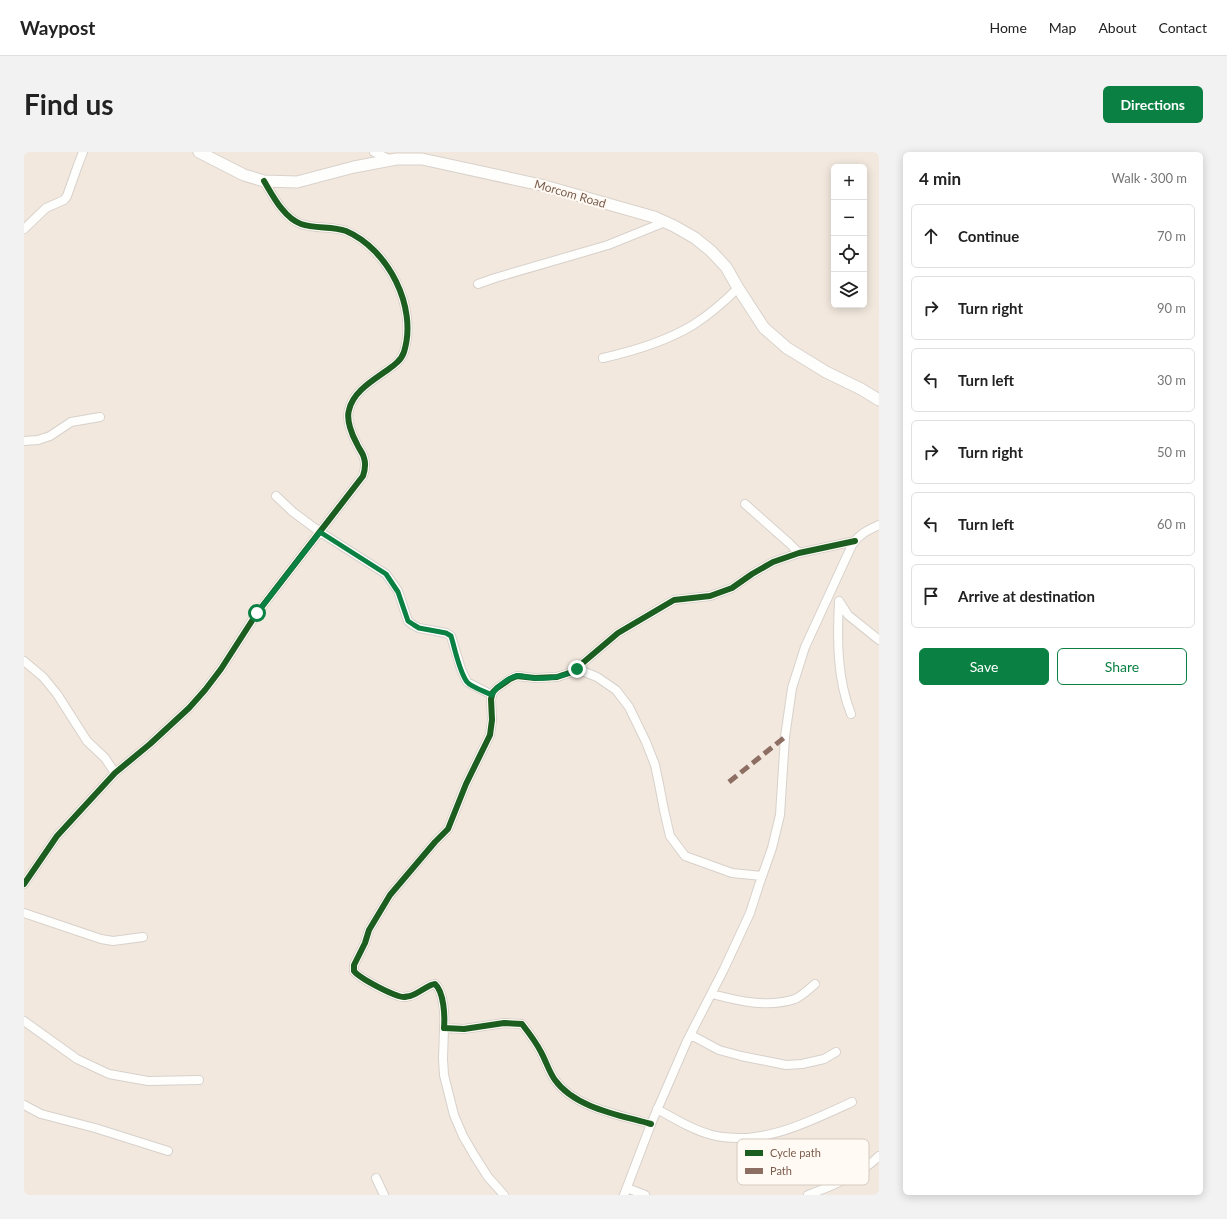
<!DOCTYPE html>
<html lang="en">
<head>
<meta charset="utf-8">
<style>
	body { margin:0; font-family:Lato,sans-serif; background:#f2f2f2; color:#222 }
	.controls { position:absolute; right:12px; top:12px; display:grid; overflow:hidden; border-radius:6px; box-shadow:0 2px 10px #0003 }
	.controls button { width:36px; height:36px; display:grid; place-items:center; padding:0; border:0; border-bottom:1px solid #e0e0e0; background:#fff; color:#222; font:20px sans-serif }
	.stop { position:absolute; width:12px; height:12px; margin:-9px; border:3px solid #0b8043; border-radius:50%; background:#fff }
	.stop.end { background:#0b8043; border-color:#fff; box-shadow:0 1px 4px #0008 }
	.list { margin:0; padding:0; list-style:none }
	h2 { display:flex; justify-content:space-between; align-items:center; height:52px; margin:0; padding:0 16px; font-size:17px }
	h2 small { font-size:13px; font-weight:400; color:#767676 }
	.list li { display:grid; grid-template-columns:26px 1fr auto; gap:12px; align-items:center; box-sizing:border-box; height:64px; margin:0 8px 8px; padding:0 8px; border:1px solid #e0e0e0; border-radius:6px }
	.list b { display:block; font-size:15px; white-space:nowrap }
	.list em { font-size:13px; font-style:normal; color:#767676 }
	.actions { display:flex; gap:8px; padding:12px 16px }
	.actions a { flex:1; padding:9px 0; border:1px solid #0b8043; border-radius:6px; text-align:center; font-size:14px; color:#0b8043 }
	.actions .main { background:#0b8043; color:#fff }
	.icon { flex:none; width:22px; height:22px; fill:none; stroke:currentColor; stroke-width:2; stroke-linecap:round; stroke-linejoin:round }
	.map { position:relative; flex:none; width:855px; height:1043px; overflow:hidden; border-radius:6px }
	header { display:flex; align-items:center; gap:24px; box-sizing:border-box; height:56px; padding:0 20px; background:#fff; border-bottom:1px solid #e0e0e0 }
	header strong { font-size:19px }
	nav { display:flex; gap:22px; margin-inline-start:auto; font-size:14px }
	.intro { display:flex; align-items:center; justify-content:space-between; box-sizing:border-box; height:96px; padding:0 24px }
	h1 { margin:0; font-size:28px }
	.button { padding:10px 18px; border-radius:6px; background:#0b8043; color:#fff; font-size:14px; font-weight:700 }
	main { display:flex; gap:24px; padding:0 24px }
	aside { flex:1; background:#fff; border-radius:6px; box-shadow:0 2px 10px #0003 }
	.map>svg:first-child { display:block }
	.residential { fill:#f2e8de; fill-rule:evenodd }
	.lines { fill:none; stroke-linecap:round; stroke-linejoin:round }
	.street-casing { stroke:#d7d1cb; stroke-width:10 }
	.secondary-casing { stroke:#d9d2cb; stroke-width:13 }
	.street { stroke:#fefefd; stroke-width:8 }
	.secondary { stroke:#fefefd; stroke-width:11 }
	.quiet { stroke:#8d6e63; stroke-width:5; stroke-dasharray:10 5; stroke-linecap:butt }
	.cycleway-casing { stroke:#fffaf3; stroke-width:8 }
	.cycleway { stroke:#1b5e20; stroke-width:6 }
	.route { stroke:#0b8043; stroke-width:5 }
	.labels { text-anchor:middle; stroke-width:4; stroke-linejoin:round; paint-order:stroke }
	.street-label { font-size:12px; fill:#7a5c4d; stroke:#fffaf3 }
	.key { fill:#fffaf3; stroke:#d7cbc1; stroke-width:1 }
	.key-label { font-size:11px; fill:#7a5c4d }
</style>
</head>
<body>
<header>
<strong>Waypost</strong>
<nav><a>Home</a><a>Map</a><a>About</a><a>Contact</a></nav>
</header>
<div class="intro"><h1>Find us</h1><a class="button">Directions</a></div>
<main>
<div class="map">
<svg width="855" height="1043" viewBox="0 0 855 1043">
	<rect width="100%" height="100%" fill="#f9f5f0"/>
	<path class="residential" d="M0,0H855V1043H0ZM810,15H840V153H810Z"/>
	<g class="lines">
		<g class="street-casing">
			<path id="street" d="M350,0L367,8
				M0,77L22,56L40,48L43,44L54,13L59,0
				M454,132L471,126L584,93L641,70
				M579,206C610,199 641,190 669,173C685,163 700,150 714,136
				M0,289L14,288L26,284L47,270L76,265
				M252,344L269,360L296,380L362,422L374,439L384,469L389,473L395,476L422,481L427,484L437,517L443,530L468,543
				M721,352L765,391L775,401
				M815,449C813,487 813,527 827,562
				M815,449L824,463L855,488
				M0,509L19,525L33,542L63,589L81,606L91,621
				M553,517L573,525L592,538L605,555L622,590L631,613L635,632L640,658L646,684L661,704L708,721L738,724
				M0,732L33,684L91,621L126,592L165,556L181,538L197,517L233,461L339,324C341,318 342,312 340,306C339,301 335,297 333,292C328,283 322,268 325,258C329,240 348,229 362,219C369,214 377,209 380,200C394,155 364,97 322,79C308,74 291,77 277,72C260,66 249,44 240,29
				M0,761L77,787L89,789L119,785
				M688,842C714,849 744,856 771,847C778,844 785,837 791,832
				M0,869L53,907L85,922L124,929L175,928
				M420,876L419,907L420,923L430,963L439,984L450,1003L464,1025L480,1043
				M667,883L695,898L717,904L762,913L778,912L800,907L812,900
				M0,953L17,962L71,976L144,999
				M633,957C651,967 669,978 688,983C736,995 785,970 828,950
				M627,972C596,963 551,956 531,928C525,920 522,909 517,900C512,890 505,881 498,872L480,871L440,877L420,876C421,864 420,840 411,832C405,832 394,842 386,844C385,844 381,845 380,845C371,845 335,826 330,819V813L341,791L345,778L366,743L411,690L424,677L442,632L466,583L468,568L467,547L469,540L473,536L486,527L493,524L511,526L533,525L548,520L594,481L650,448L686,444L708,436L728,422L749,410L775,401L831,389
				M352,1026L360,1043
				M603,1036L621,1043
				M600,1043L627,972L663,889L700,817L726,761L735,733L748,696L756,663L761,585L768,536L781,495L828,393C835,382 844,378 855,373
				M784,1043C808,1034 837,1022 855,1004"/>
		</g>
		<g class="secondary-casing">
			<path id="secondary" d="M175,0L220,23L240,29L273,30L330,15L367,8L373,7H398L517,33L630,65L650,74L671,86L687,99L702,115L714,136L740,176L763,196L802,220L837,237L855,248"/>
		</g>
		<use href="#street" class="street"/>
		<use href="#secondary" class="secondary"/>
		<path class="quiet" d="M705,630L761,585"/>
		<g class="cycleway-casing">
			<path id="cycleway" d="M0,732L33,684L91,621L126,592L165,556L181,538L197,517L233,461L339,324C341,318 342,312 340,306C339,301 335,297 333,292C328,283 322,268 325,258C329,240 348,229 362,219C369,214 377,209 380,200C394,155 364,97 322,79C308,74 291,77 277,72C260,66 249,44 240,29
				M627,972C596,963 551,956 531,928C525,920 522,909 517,900C512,890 505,881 498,872L480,871L440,877L420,876C421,864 420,840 411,832C405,832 394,842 386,844C385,844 381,845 380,845C371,845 335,826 330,819V813L341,791L345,778L366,743L411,690L424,677L442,632L466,583L468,568L467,547L469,540L473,536L486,527L493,524L511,526L533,525L548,520L594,481L650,448L686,444L708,436L728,422L749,410L775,401L831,389"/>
		</g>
		<use href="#cycleway" class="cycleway"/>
	</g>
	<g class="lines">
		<path class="route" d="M233,461L296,380L362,422L374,440L384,469L390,473L395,476L422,481L427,484C431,497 435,519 443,530C447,535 462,540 468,543C471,536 484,526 492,524C498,523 504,526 510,526C525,527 541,525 553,517"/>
	</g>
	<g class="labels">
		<g class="street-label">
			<text transform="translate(546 42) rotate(16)" y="4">Morcom Road</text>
		</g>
	</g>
	<rect x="713" y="987" width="132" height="46" rx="6" class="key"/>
	<rect x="721" y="998" width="18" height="6" fill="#1b5e20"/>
	<rect x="721" y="1016" width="18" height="6" fill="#8d6e63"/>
	<g class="key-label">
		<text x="746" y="1005">Cycle path</text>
		<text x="746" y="1023">Path</text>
	</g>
</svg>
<div class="controls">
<button>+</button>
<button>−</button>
<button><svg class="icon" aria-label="locate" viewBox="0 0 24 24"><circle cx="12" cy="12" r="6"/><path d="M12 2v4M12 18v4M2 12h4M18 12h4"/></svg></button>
<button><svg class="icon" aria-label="layers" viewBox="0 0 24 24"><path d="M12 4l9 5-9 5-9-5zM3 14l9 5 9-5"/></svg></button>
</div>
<div class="stop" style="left:233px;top:461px"></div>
<div class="stop end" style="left:553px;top:517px"></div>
</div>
<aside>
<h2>4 min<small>Walk · 300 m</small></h2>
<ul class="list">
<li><svg class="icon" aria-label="ahead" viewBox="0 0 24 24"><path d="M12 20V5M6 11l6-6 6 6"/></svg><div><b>Continue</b></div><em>70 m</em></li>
<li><svg class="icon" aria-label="right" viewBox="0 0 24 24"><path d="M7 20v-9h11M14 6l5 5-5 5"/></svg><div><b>Turn right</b></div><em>90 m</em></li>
<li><svg class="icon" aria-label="left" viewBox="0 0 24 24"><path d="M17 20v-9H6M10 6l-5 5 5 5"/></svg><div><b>Turn left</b></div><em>30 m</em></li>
<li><svg class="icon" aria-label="right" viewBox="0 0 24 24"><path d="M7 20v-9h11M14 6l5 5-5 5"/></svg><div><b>Turn right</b></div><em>50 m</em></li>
<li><svg class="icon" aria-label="left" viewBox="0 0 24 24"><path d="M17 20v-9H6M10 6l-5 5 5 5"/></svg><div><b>Turn left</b></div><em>60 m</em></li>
<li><svg class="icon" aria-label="arrive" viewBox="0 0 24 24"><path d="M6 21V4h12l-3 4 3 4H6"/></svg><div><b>Arrive at destination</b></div></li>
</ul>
<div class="actions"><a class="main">Save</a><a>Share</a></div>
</aside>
</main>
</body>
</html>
